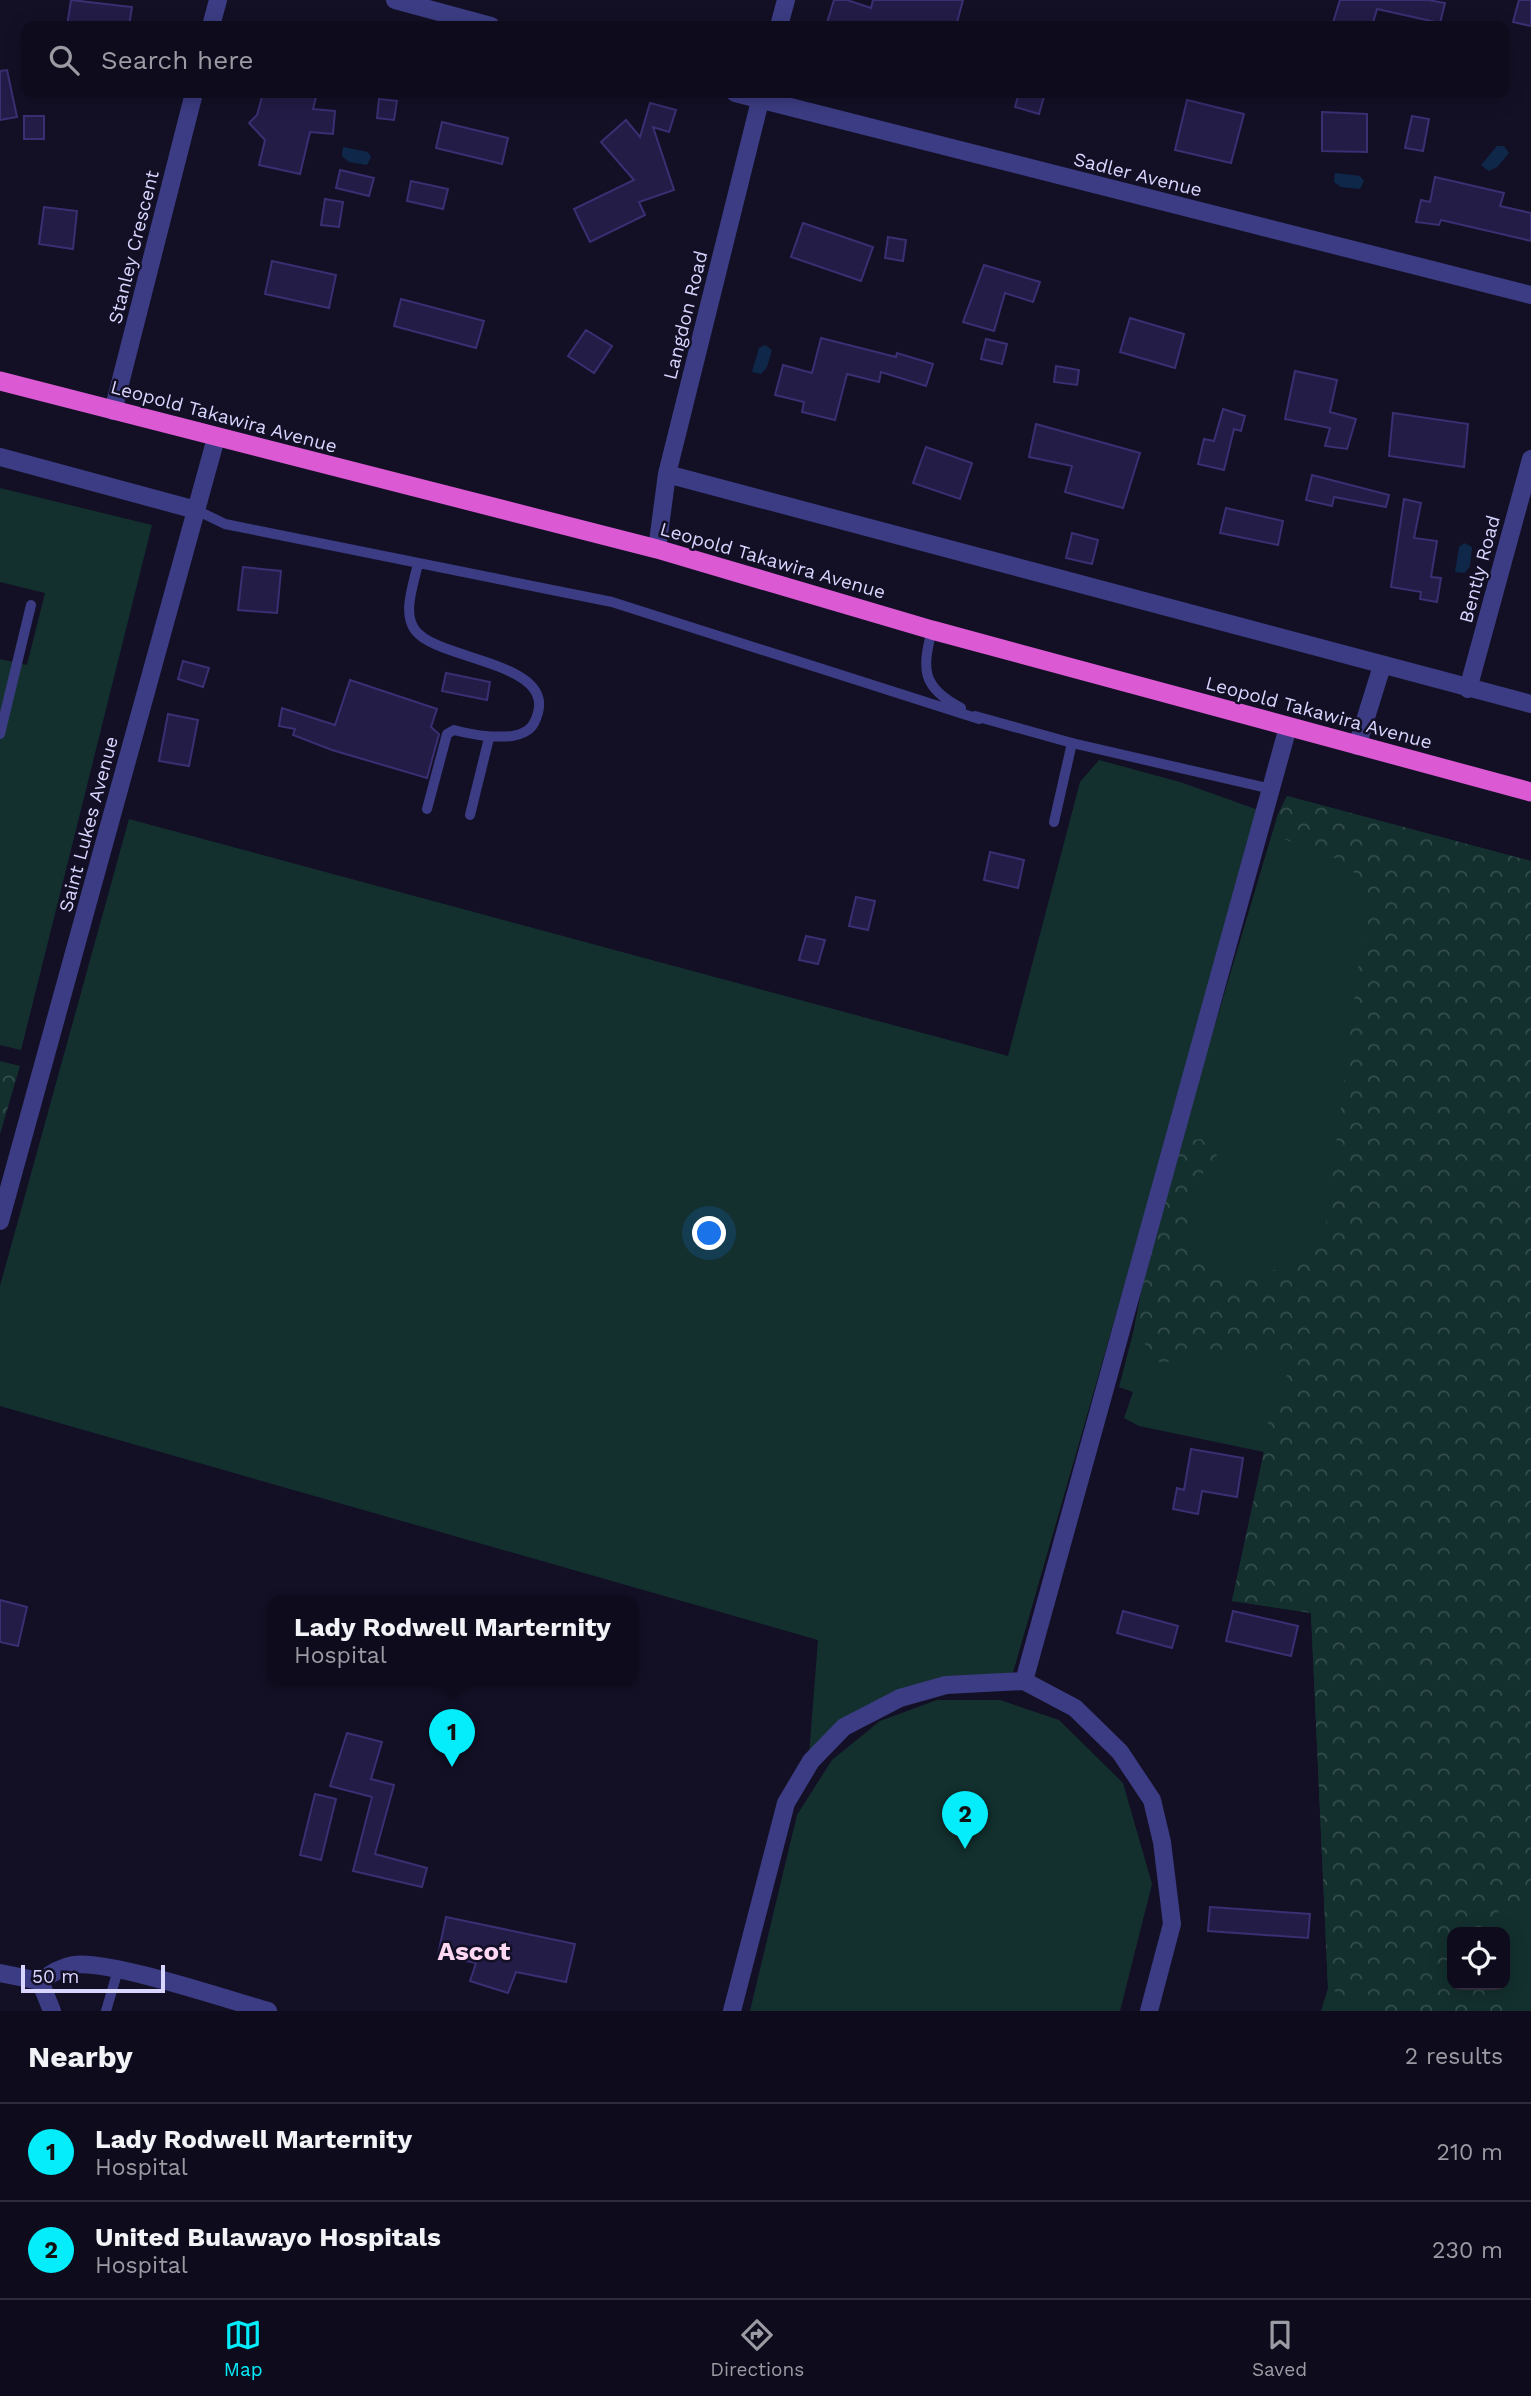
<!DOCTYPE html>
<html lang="en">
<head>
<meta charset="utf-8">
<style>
	body { margin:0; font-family:"Work Sans",sans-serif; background:#1c1a29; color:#f1f3f6 }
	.controls { position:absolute; right:21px; bottom:21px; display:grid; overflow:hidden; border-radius:14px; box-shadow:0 4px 18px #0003 }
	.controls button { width:63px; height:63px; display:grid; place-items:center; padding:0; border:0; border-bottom:2px solid #2e2c3b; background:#0e0c1c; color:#f1f3f6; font:35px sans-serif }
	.scale { position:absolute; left:21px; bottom:18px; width:144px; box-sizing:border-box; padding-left:7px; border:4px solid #d8d5fe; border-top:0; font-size:19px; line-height:24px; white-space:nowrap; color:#d8d5fe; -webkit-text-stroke:5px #131026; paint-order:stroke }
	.you { position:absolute; left:710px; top:1234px; width:24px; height:24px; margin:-18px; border:5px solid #fff; border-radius:50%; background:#1a73e8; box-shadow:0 0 0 10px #1a73e833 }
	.badge { display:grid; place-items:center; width:46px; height:46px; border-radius:50%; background:#05ecfa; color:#111; font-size:23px; font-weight:700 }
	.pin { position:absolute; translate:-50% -58px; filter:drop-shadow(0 2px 4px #0008) }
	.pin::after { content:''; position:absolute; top:37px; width:24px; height:21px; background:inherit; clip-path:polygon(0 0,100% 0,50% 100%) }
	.popup { position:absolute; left:267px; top:1595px; width:371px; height:91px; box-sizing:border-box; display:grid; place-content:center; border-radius:14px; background:#0e0c1c; filter:drop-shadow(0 2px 5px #0005); font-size:23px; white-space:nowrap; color:#9b9ba3 }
	.popup b { font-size:26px; color:#f1f3f6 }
	.popup::after { content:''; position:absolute; left:50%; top:100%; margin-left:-14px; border:14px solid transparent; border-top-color:#0e0c1c }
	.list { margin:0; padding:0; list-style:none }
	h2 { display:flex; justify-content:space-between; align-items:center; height:91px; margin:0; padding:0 28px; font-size:30px }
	h2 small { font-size:23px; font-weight:400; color:#9b9ba3 }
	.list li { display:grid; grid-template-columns:46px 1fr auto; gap:21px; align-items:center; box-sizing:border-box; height:98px; padding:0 28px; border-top:2px solid #2e2c3b }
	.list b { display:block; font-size:26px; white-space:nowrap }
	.list p { margin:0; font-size:23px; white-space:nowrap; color:#9b9ba3 }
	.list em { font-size:23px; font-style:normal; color:#9b9ba3 }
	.icon { flex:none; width:38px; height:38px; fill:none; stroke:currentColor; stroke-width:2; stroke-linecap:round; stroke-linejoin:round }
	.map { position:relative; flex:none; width:1531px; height:2011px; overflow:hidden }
	.search { position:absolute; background:#0e0c1c; box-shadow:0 4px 18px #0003; left:21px; right:21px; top:21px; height:77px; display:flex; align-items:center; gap:18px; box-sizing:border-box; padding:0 24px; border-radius:14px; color:#9b9ba3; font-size:26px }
	.sheet { height:287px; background:#0e0c1c }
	nav { display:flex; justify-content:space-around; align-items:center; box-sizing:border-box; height:98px; border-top:2px solid #2e2c3b; background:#0e0c1c; font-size:19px; color:#9b9ba3 }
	nav a { display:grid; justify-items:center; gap:4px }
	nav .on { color:#05ecfa }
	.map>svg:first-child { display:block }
	.green { fill:#13302e; fill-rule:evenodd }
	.forest { fill:url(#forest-crowns) }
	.water { fill:#0f284a }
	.building { fill:#231c47; stroke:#392f72; stroke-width:2 }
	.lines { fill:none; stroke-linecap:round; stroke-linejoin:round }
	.service { stroke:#3c3c84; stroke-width:10 }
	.minor { stroke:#3c3c84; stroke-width:18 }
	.trunk { stroke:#dc59d4; stroke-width:19 }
	.labels { text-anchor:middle; stroke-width:5; stroke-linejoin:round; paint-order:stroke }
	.street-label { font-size:19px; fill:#d8d5fe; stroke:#131026 }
	.district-label { font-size:26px; font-weight:bold; fill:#fed7f2; stroke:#131026 }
</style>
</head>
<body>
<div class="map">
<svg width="1531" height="2011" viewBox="0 0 1531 2011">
	<defs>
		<pattern id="forest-crowns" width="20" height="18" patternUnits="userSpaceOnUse" patternTransform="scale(1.75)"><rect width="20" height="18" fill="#13302e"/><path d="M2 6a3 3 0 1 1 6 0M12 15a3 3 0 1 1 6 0" fill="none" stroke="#354d4d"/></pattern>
	</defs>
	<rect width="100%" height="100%" fill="#131026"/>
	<path class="green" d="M0,488L152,525L21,1050L0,1045V659L27,665L45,593L0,582Z
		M1099,760L1180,782L1261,811L1012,1676L946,1678L809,1755L818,1640L0,1406V1286L129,819L1008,1056L1080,782Z
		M1287,796L1531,861V2011H1321L1328,1988L1311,1613L1232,1601L1264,1452L1139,1426L1124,1418L1133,1392L1119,1387L1134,1329L1148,1257L1180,1142L1277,817ZM1452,1932H1505V1985H1452Z
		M937,1700H1000L1059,1720L1123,1783L1152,1884L1120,2011H750L797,1815L832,1760L880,1721Z"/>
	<path class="forest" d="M1287,796L1531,861V1903L1497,1901L1501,1932H1452V1985H1505V1956L1508,1978L1503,2011H1378L1373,2001H1356L1328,1988L1311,1613L1232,1601L1264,1452L1270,1407L1288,1373L1269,1354L1252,1350L1229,1353L1189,1345L1177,1362H1158L1134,1329L1148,1257L1180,1142L1201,1139L1217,1155L1196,1182L1187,1238L1201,1265L1244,1274L1296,1267L1325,1233L1367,899L1350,864L1276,836L1277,816Z
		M0,1061L20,1066L0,1134Z"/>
	<path class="water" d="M1497,146H1504L1509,153L1497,167L1489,171L1481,165Z
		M343,147L368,152L371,157L367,165L349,162L342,156Z
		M1335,173L1360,176L1364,181L1360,189L1341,187L1334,182Z
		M765,345L772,350L767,367L761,374L752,372L759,348Z
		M1464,543L1472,547L1470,566L1465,573L1455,572L1459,547Z"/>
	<path class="building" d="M71,0L132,7L129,26H67Z
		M834,0H847L871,8L873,0H963L956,26H826Z
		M1340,0H1428L1445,3L1440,23L1377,9L1372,26H1332Z
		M1519,0H1531V26L1513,22Z
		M7,70L17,117L0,120V71Z
		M263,93H317L313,109L335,111L333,134L310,132L300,174L259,165L265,140L249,123L257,115Z
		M1019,93H1045L1039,114L1015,107Z
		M379,99L397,101L394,120L377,118Z
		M1187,100L1244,114L1231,163L1175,150Z
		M650,103L676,110L669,132L653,127L674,190L639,202L645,215L590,242L574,209L634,180L601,142L626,120L640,137Z
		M1322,112L1367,114V152L1322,151Z
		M24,116H44V139H24Z
		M1412,116L1429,119L1423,151L1405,148Z
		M442,122L508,138L502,164L436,148Z
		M340,170L374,178L369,196L336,188Z
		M1435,177L1504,193L1500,206L1531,213V241L1441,220L1439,225L1416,222L1421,200L1430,202Z
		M411,181L448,189L443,209L407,201Z
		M325,199L343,202L339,227L321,225Z
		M44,207L77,211L73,249L39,244Z
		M803,223L873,247L861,281L791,257Z
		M888,237L906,240L903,261L885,258Z
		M272,261L336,275L329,308L265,294Z
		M984,265L1040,282L1033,302L1005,293L994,331L963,322Z
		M401,299L484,321L476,348L394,326Z
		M1130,318L1184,334L1175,368L1120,352Z
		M586,330L612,346L594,373L568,356Z
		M821,338L896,357L897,353L933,364L926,386L881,372L879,382L847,374L835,420L802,412L804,402L775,395L783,365L812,373Z
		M986,339L1007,344L1002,364L981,359Z
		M1056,366L1079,370L1077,385L1054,382Z
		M1295,371L1337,380L1330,412L1356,419L1347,449L1325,446L1330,428L1285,419Z
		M1223,409L1245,416L1241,431L1234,429L1224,470L1198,464L1204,439L1214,441Z
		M1393,413L1468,424L1464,467L1389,456Z
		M1036,424L1140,453L1123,508L1065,492L1072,466L1029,457Z
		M926,447L972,463L960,499L913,483Z
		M1312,475L1389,495L1386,507L1334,497L1332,506L1306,500Z
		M1404,499L1421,503L1414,538L1437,541L1431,577L1441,578L1437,602L1420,599L1421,592L1391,587Z
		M1226,508L1283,521L1278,545L1220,533Z
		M1072,533L1098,540L1092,564L1066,558Z
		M243,567L281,571L277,613L238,610Z
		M183,661L209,668L203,687L178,679Z
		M446,673L490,682L487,700L442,691Z
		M350,680L437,709L431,727L439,734L427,778L332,750L293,735L295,729L279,726L282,708L335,725Z
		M168,714L198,720L189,766L159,761Z
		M990,852L1024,860L1018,888L984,880Z
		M856,897L875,901L868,930L849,926Z
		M806,936L825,940L818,964L799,960Z
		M1191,1449L1243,1458L1237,1497L1202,1491L1198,1514L1173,1509L1177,1488L1184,1490Z
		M0,1600L27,1607L18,1646L0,1642Z
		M1123,1611L1178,1626L1172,1648L1117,1633Z
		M1233,1611L1298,1626L1291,1656L1226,1641Z
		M347,1733L382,1742L371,1779L394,1785L375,1854L427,1868L422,1887L353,1871L372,1797L330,1786Z
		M315,1794L336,1799L321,1860L300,1855Z
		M1210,1907L1310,1914L1308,1938L1208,1931Z
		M446,1917L575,1944L566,1982L516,1972L508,1993L470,1981L476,1963L438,1955Z"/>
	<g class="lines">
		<path class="service" d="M196,510L225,524L612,602L979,719
			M418,563C414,584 402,612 415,630C438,662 566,661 534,723C530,731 520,735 512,736C491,738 474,735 454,730L447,734L427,809
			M932,630C922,669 921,687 961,708
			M975,716L1072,743L1271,789
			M0,734L31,605
			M470,815L489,738
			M1054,822L1072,743
			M106,2011L118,1970"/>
		<path class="minor" d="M395,0L491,26
			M211,26L218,0
			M779,26L786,0
			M735,93L1531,295
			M113,411L194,93
			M0,457L196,510
			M667,474L1531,704
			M657,549L667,474L762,93
			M1468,689L1531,459
			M1357,746L1382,666
			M0,1221L216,438
			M1024,1681L1288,727
			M0,1973L40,1981C51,1974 61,1967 74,1965C106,1959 229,2000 268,2011
			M40,1981L52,2011
			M732,2011L786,1803L811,1761L844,1727L900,1698L946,1685L1024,1681L1075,1708L1120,1752L1152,1800L1162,1842L1172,1924L1149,2011"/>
		<path class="trunk" d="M0,381L657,549L932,630L1531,792"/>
	</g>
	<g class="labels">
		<g class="street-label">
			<text transform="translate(1138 174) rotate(14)" y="7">Sadler Avenue</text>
			<text transform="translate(133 247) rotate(-76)" y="7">Stanley Crescent</text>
			<text transform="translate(685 315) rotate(-76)" y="7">Langdon Road</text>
			<text transform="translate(224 416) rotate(15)" y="7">Leopold Takawira Avenue</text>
			<text transform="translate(773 560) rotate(16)" y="7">Leopold Takawira Avenue</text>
			<text transform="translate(1479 569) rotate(-75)" y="7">Bently Road</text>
			<text transform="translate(1319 712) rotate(15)" y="7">Leopold Takawira Avenue</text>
			<text transform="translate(88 824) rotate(-75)" y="7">Saint Lukes Avenue</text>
		</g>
		<g class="district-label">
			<text x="474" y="1960">Ascot</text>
		</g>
	</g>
</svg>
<div class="controls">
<button><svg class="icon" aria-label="locate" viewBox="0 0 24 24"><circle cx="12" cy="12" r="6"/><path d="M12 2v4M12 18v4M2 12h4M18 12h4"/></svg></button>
</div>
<div class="scale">50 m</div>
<div class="you"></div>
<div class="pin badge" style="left:452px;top:1767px">1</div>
<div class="popup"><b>Lady Rodwell Marternity</b>Hospital</div>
<div class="pin badge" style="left:965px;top:1849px">2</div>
<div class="search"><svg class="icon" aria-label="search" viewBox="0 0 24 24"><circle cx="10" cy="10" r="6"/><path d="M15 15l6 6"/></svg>Search here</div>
</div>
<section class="sheet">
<h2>Nearby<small>2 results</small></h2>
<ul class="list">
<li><span class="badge">1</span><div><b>Lady Rodwell Marternity</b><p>Hospital</p></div><em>210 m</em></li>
<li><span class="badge">2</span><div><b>United Bulawayo Hospitals</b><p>Hospital</p></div><em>230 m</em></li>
</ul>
</section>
<nav>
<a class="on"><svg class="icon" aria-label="map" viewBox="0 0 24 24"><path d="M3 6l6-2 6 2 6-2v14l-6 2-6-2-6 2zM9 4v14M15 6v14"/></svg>Map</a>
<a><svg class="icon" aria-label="directions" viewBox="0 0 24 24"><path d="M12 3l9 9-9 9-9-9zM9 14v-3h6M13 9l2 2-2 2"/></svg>Directions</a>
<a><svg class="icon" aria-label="saved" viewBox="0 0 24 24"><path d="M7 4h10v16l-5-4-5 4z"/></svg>Saved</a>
</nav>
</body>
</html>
